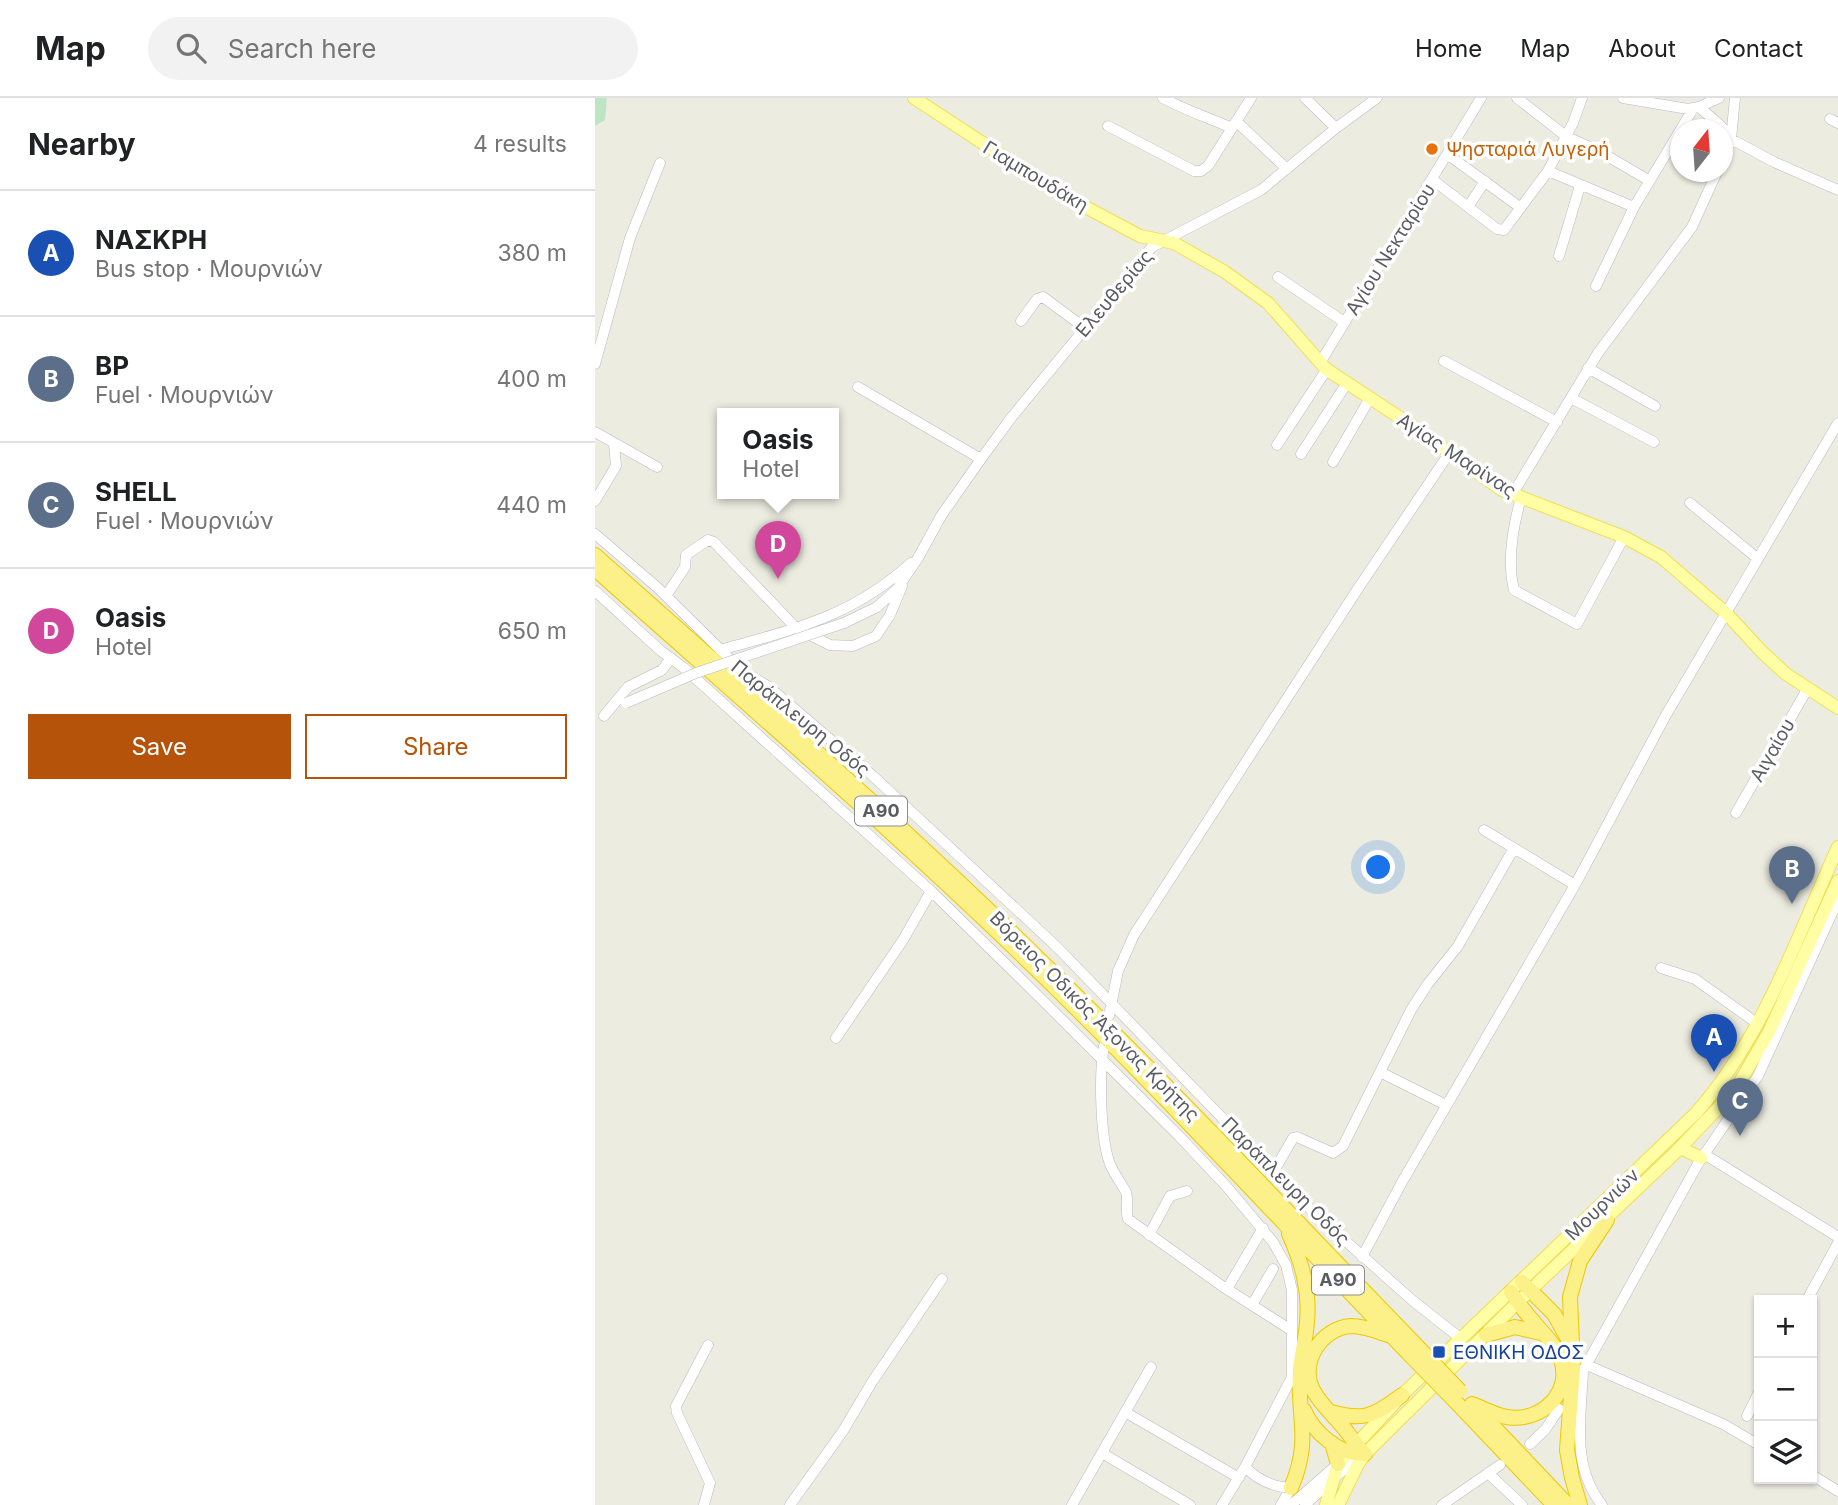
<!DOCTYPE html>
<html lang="en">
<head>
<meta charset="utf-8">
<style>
	body { margin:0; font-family:Inter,sans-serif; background:#f2f2f2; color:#202124 }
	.controls { position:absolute; right:21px; bottom:21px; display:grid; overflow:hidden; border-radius:0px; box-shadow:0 2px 5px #0004 }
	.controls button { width:63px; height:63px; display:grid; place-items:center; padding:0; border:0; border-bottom:2px solid #e0e0e0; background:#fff; color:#202124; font:35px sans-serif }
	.compass { position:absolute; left:1075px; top:21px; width:63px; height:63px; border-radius:50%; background:#fff; box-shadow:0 2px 5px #0004; rotate:17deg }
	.you { position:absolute; left:784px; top:770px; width:24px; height:24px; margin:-18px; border:5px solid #fff; border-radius:50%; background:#1a73e8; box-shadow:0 0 0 10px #1a73e833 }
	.badge { display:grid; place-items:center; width:46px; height:46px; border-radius:50%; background:#b45309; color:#fff; font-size:23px; font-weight:700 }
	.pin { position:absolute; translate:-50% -58px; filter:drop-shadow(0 2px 4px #0008) }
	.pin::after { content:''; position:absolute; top:37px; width:24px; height:21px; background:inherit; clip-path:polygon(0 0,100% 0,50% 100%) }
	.popup { position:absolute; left:122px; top:310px; width:122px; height:91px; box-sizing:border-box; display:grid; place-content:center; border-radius:0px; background:#fff; filter:drop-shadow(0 2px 5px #0005); font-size:23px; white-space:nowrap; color:#757577 }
	.popup b { font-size:26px; color:#202124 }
	.popup::after { content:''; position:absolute; left:50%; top:100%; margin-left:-14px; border:14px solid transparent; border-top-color:#fff }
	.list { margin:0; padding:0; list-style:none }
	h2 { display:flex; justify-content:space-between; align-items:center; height:91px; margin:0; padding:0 28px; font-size:30px }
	h2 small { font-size:23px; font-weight:400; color:#757577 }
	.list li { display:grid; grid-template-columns:46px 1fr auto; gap:21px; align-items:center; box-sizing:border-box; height:126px; padding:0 28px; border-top:2px solid #e0e0e0 }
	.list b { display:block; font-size:26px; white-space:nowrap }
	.list p { margin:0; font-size:23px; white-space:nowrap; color:#757577 }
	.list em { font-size:23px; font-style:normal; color:#757577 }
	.actions { display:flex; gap:14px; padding:21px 28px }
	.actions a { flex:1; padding:16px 0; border:2px solid #b45309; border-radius:0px; text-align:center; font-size:24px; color:#b45309 }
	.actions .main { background:#b45309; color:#fff }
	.icon { flex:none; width:38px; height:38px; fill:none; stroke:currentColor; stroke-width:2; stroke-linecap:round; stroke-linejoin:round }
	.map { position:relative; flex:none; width:1243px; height:1407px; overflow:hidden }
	header { display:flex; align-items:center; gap:42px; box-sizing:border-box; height:98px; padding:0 35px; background:#fff; border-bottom:2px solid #e0e0e0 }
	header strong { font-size:33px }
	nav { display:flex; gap:38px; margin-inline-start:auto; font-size:24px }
	.search { width:490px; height:63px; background:#f2f2f2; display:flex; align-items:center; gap:18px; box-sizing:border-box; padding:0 24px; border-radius:38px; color:#757577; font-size:26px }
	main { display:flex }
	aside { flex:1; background:#fff }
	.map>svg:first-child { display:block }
	.green { fill:#bde5c3 }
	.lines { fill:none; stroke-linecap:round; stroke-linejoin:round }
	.minor-casing { stroke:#b9bac0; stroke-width:11 }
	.major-casing { stroke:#f1de56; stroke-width:14 }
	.highway-casing { stroke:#edc801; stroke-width:16 }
	.minor { stroke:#fff; stroke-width:10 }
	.major { stroke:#fffea4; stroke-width:12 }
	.highway { stroke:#fcf188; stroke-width:14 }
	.minor-bridge-casing { stroke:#b9bac0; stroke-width:11; stroke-linecap:butt }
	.highway-bridge-casing { stroke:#edc801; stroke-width:16; stroke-linecap:butt }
	.minor-bridge { stroke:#fff; stroke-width:10 }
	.highway-bridge { stroke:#fcf188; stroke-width:14 }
	.food-dot { fill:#e8710a; stroke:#fff; stroke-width:2.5 }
	.transit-dot { fill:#1a4fb4; stroke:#fff; stroke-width:2.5 }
	.labels { text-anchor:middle; stroke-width:7; stroke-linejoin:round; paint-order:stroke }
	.shield { fill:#fff; stroke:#8c8d91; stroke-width:2 }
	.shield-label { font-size:18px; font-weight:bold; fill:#5a5c62 }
	.food-label { font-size:19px; fill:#c56008; stroke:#fff; text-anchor:start }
	.street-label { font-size:19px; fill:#5a5c62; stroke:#fff }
	.transit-label { font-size:19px; fill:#164399; stroke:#fff; text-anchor:start }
</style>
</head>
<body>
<header>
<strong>Map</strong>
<div class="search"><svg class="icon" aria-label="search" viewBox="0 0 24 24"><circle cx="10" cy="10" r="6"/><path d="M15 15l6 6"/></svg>Search here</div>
<nav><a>Home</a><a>Map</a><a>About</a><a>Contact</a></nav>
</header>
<main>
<aside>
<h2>Nearby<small>4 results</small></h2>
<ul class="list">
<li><span class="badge" style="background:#1a4fb4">A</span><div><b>ΝΑΣΚΡΗ</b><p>Bus stop · Μουρνιών</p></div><em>380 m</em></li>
<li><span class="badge" style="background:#5c6f8a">B</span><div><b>BP</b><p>Fuel · Μουρνιών</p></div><em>400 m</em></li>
<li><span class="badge" style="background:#5c6f8a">C</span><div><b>SHELL</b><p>Fuel · Μουρνιών</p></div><em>440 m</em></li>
<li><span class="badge" style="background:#d1479c">D</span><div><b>Oasis</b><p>Hotel</p></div><em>650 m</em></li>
</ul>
<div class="actions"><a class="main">Save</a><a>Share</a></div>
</aside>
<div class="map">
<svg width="1243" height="1407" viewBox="0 0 1243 1407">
	<rect width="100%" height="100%" fill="#edece1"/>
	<path class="green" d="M0,0H12L10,22L0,28Z"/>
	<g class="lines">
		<g class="minor-casing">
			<path id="minor" d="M568,0C590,12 614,20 637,30
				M710,0L741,30
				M922,0L972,39L1002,52L1055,83
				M1028,0L1093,11L1104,9L1124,0
				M1104,9L1126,28L1136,41L1179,64L1243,92
				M1235,21L1243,25
				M641,23L692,71
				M513,28L599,73H606L613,68L656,0
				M852,56L926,110
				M1128,61L1136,41L1140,0
				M953,73L1039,109
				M838,82L902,131L909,132L953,73L978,25L987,0
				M873,109L890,83
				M964,158L985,88
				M683,179L749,224
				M1001,188L1039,109L1098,11
				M426,223L442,201L448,199L490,230
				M849,263L962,324
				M725,265L886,0
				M0,266L35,140L65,65
				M993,270L1060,308
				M263,289L386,361
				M976,300L1059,344
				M0,334L62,369
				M682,347L732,271
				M706,356L752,285
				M738,364L775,300
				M917,397L1003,255L1097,129L1122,74
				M926,400C918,428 912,463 919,492L982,526L1029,439
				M0,403L21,368L19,346
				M1095,405L1162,460
				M0,436L63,490L145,571L174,589L278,678L463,850L718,1114L817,1202L865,1240
				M0,493L66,553L89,570L336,793L425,880L584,1038L632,1089L678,1144L691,1167L697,1192V1279L650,1369L627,1407
				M71,498L90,469L91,457L113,442L119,444L201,530L235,547L258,548L281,538L295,517L307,488
				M249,525L282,509L302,491L323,460L346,418L386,361L416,320L557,149L666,92L741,30L782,0
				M125,552C200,531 256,519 316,465
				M9,618L33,589L67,572L76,560
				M1141,715L1213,590
				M889,732L980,787
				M1066,870L1100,881L1163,926
				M514,918L523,873L539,837L762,492L855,354
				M241,940L308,842L336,793
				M509,948C504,975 505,1040 515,1066C519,1076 526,1085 531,1094C534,1103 530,1112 533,1121L627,1188L696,1232
				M785,974L851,1007
				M1109,1056L1243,1139
				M679,1073L698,1040L702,1039L738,1055L748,1048L816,912L832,887L863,848L919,750
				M554,1137L575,1098L592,1093
				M767,1159L807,1084L980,787L1071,617L1243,325
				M632,1191L668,1130
				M1212,1202L1243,1145
				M657,1207L678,1171
				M992,1267L1128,1326L1164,1347
				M988,1273C986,1320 976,1368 1007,1407
				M984,1280L1104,1064L1163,978L1243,802
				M530,1314L644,1380
				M1152,1318L1164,1294
				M935,1346L950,1332L964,1311
				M507,1355L595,1407
				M650,1369C663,1382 678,1389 696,1390L686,1407
				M893,1375L927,1407
				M1217,1377L1243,1393
				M109,1407L115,1385L82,1315L81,1308L113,1247
				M195,1407L248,1333L277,1284L347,1181
				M477,1407L556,1269
				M696,1407L743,1366
				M710,1407L741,1378L765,1359
				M847,1407L905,1367"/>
		</g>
		<g class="major-casing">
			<path id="major" d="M319,0L441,80L481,104L545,138L579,145L630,174L673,205L731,271L813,325L907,392L1029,439L1066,459L1132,516L1167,554L1191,576L1243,610
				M1086,1050L1106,1060
				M731,1407L743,1366L807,1297L1100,1016C1168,940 1201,841 1243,749
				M743,1407L763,1366L770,1356L923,1204L1081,1054L1128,1005L1143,987L1174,934L1243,783"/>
		</g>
		<g class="highway-casing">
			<path id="highway" d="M0,457C150,591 303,722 446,863C575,988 698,1120 823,1249
				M0,471C147,602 297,731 438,868C568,994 689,1127 814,1256
				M694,1136C707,1165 715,1192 712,1224C711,1241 706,1257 705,1273C702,1320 717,1341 696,1390
				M927,1184L959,1216L973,1241
				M891,1237L920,1229L946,1235
				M860,1303L959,1407
				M877,1306C888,1310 900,1317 912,1319C947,1325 979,1293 965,1259C959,1244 948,1236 939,1224C930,1215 923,1204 916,1194
				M880,1309L973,1407
				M709,1312C719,1335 744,1357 770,1356
				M736,1314C770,1324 779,1317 807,1297
				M737,1345L743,1366
				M770,1356C762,1348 756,1339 749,1330C739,1318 726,1307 718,1292C704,1265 726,1230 756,1228C769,1228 782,1233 793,1237
				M985,1407L977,1380L972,1352L978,1270L975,1199L985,1163L1012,1122"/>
		</g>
		<use href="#minor" class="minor"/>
		<use href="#major" class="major"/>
		<use href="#highway" class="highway"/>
		<g class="minor-bridge-casing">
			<path id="minor-bridge" d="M31,605L101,575L249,525"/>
		</g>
		<g class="highway-bridge-casing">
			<path id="highway-bridge" d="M823,1249L865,1293
				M814,1256L860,1303"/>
		</g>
		<use href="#minor-bridge" class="minor-bridge"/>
		<use href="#highway-bridge" class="highway-bridge"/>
	</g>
	<circle class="food-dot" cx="837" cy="51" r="7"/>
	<rect class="transit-dot" x="837" y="1247" width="14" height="14" rx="3.5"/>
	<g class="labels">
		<g class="shield">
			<rect x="260" y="698.5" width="52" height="29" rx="5"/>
			<rect x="717" y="1167.5" width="52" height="29" rx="5"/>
		</g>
		<g class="shield-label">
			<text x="286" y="719">Α90</text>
			<text x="743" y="1188">Α90</text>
		</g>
		<g class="food-label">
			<text x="851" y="58">Ψησταριά Λυγερή</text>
		</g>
		<g class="street-label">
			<text transform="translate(441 78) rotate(31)" y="7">Γιαμπουδάκη</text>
			<text transform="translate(795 151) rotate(-58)" y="7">Αγίου Νεκταρίου</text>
			<text transform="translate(519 195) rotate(-50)" y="7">Ελευθερίας</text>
			<text transform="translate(862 357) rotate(33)" y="7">Αγίας Μαρίνας</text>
			<text transform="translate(206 620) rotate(39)" y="7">Παράπλευρη Οδός</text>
			<text transform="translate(1177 652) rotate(-60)" y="7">Αιγαίου</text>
			<text transform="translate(500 918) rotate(45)" y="7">Βόρειος Οδικός Άξονας Κρήτης</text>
			<text transform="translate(691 1083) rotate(45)" y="7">Παράπλευρη Οδός</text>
			<text transform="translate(1007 1106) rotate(-44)" y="7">Μουρνιών</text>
		</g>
		<g class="transit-label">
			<text x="858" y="1261">ΕΘΝΙΚΗ ΟΔΟΣ</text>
		</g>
	</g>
</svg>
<div class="controls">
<button>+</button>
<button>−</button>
<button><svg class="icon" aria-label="layers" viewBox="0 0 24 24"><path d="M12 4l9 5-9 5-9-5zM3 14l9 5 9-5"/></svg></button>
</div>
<svg class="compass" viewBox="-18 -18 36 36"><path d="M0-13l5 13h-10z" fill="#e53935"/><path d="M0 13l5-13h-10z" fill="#757577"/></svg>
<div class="you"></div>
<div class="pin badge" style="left:1119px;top:974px;background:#1a4fb4">A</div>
<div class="pin badge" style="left:1197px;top:806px;background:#5c6f8a">B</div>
<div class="pin badge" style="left:1145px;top:1038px;background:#5c6f8a">C</div>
<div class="pin badge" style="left:183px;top:481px;background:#d1479c">D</div>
<div class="popup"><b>Oasis</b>Hotel</div>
</div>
</main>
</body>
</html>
